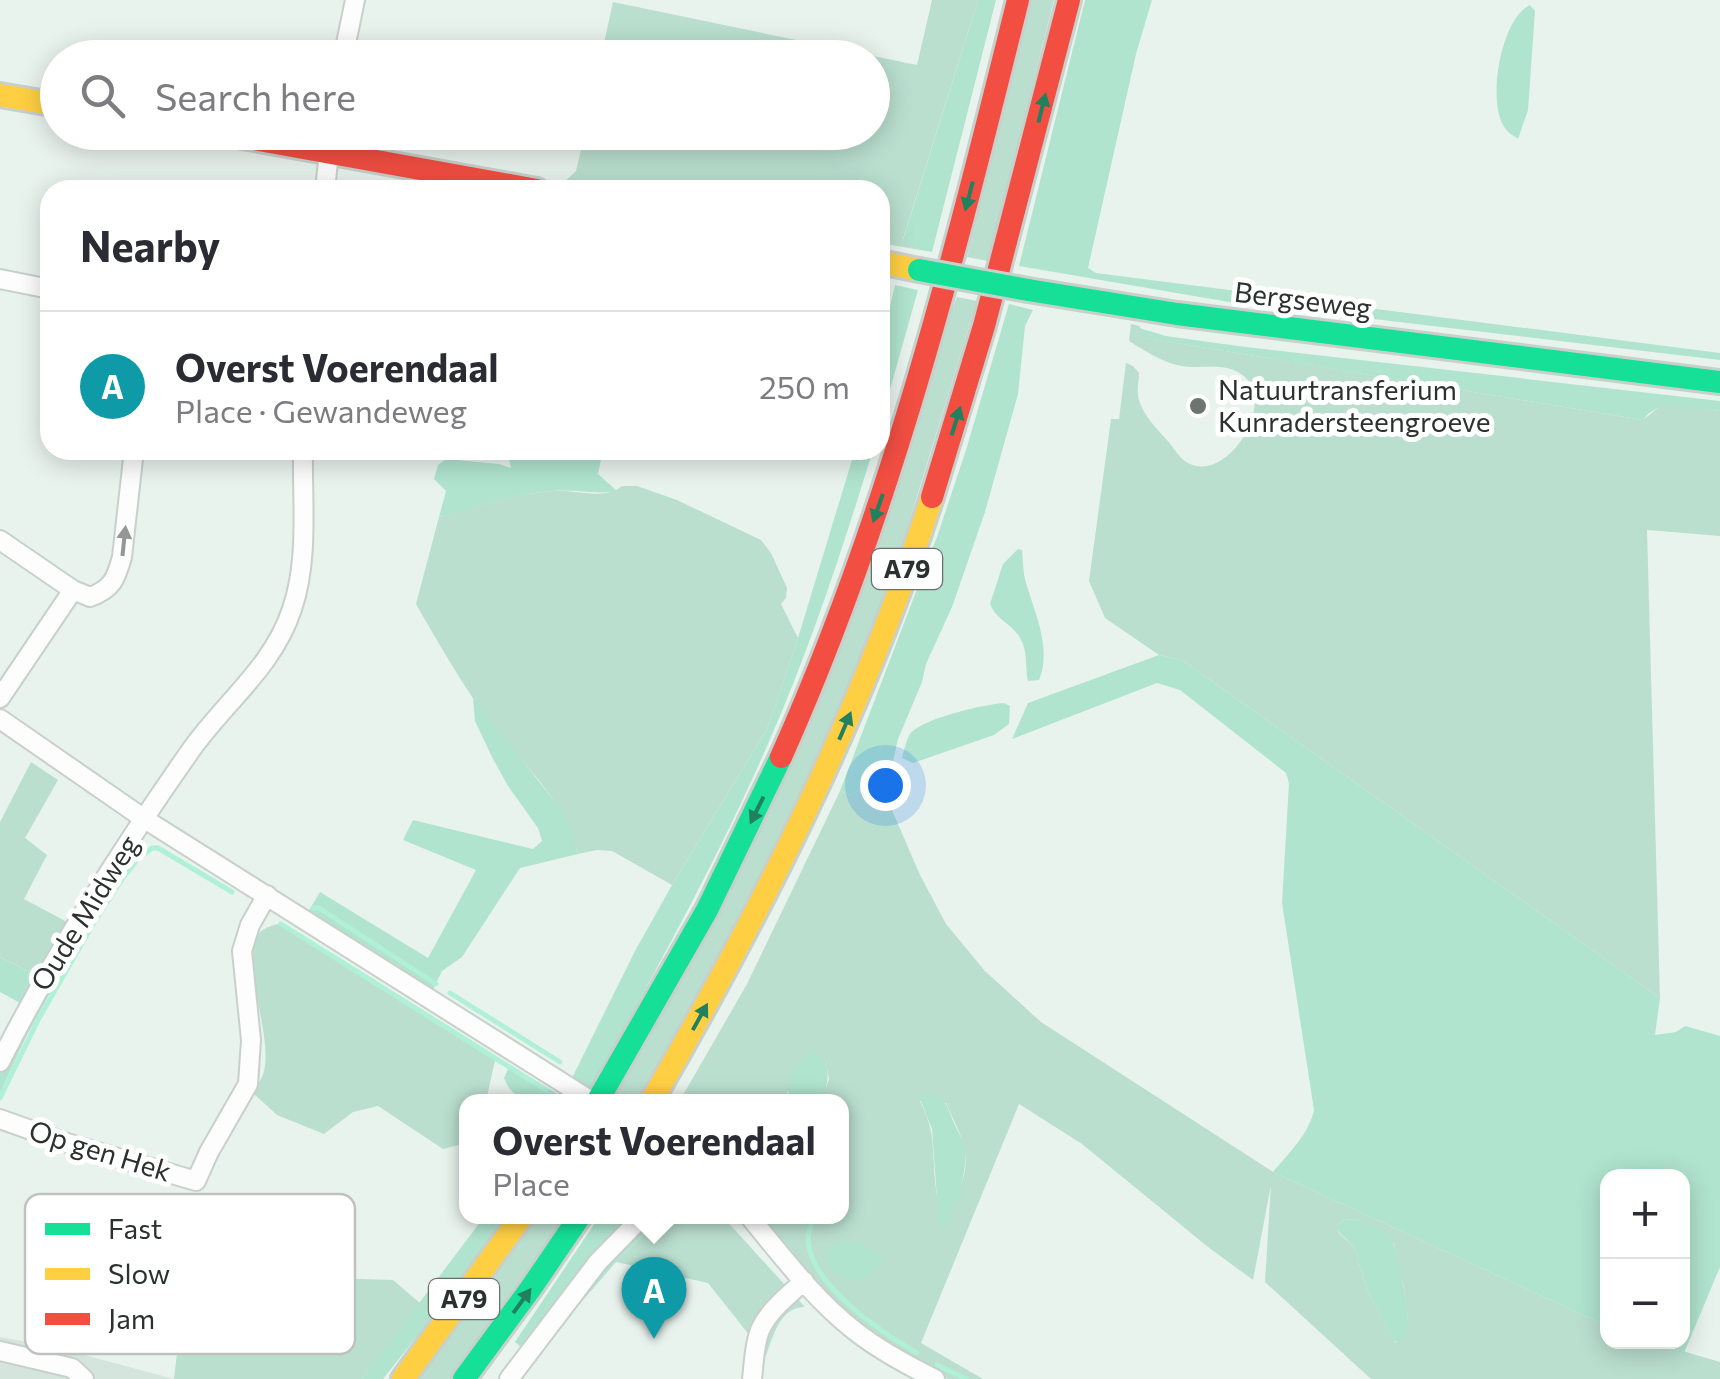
<!DOCTYPE html>
<html lang="en">
<head>
<meta charset="utf-8">
<style>
	body { margin:0; font-family:Commissioner,sans-serif; background:#f2f2f3; color:#2b2b33 }
	.controls { position:absolute; right:30px; bottom:30px; display:grid; overflow:hidden; border-radius:20px; box-shadow:0 5px 25px #0003 }
	.controls button { width:90px; height:90px; display:grid; place-items:center; padding:0; border:0; border-bottom:2px solid #e1e1e2; background:#fff; color:#2b2b33; font:50px sans-serif }
	.you { position:absolute; left:885px; top:785px; width:35px; height:35px; margin:-25px; border:8px solid #fff; border-radius:50%; background:#1a73e8; box-shadow:0 0 0 15px #1a73e833 }
	.badge { display:grid; place-items:center; width:65px; height:65px; border-radius:50%; background:#111827; color:#fff; font-size:32px; font-weight:700 }
	.pin { position:absolute; translate:-50% -82px; filter:drop-shadow(0 2px 5px #0008) }
	.pin::after { content:''; position:absolute; top:52px; width:35px; height:30px; background:inherit; clip-path:polygon(0 0,100% 0,50% 100%) }
	.popup { position:absolute; left:459px; top:1094px; width:390px; height:130px; box-sizing:border-box; display:grid; place-content:center; border-radius:20px; background:#fff; filter:drop-shadow(0 2px 8px #0005); font-size:32px; white-space:nowrap; color:#7c7c81 }
	.popup b { font-size:38px; color:#2b2b33 }
	.popup::after { content:''; position:absolute; left:50%; top:100%; margin-left:-20px; border:20px solid transparent; border-top-color:#fff }
	.list { margin:0; padding:0; list-style:none }
	h2 { display:flex; justify-content:space-between; align-items:center; height:130px; margin:0; padding:0 40px; font-size:42px }
	h2 small { font-size:32px; font-weight:400; color:#7c7c81 }
	.list li { display:grid; grid-template-columns:65px 1fr auto; gap:30px; align-items:center; box-sizing:border-box; height:150px; padding:0 40px; border-top:2px solid #e1e1e2 }
	.list b { display:block; font-size:38px; white-space:nowrap }
	.list p { margin:0; font-size:32px; white-space:nowrap; color:#7c7c81 }
	.list em { font-size:32px; font-style:normal; color:#7c7c81 }
	.icon { flex:none; width:55px; height:55px; fill:none; stroke:currentColor; stroke-width:2; stroke-linecap:round; stroke-linejoin:round }
	.map { position:relative; flex:none; width:1720px; height:1379px; overflow:hidden }
	.search { position:absolute; background:#fff; box-shadow:0 5px 25px #0003; left:40px; top:40px; width:850px; height:110px; display:flex; align-items:center; gap:25px; box-sizing:border-box; padding:0 35px; border-radius:55px; color:#7c7c81; font-size:38px }
	.panel { position:absolute; background:#fff; box-shadow:0 5px 25px #0003; left:40px; top:180px; width:850px; height:280px; border-radius:30px }
	.map>svg:first-child { display:block }
	.built { fill:#d4e5de }
	.green { fill:#badfcf; fill-rule:evenodd }
	.forest { fill:#b0e4cf }
	.lines { fill:none; stroke-linecap:round; stroke-linejoin:round }
	.stream { stroke:#b0f0d6; stroke-width:5 }
	.street-casing { stroke:#c8d0cc; stroke-width:22 }
	.fast-casing { stroke:#c8d0cc; stroke-width:28 }
	.slow-casing { stroke:#c8d0cc; stroke-width:28 }
	.jam-casing { stroke:#c8d0cc; stroke-width:28 }
	.street { stroke:#fcfdfc; stroke-width:18 }
	.fast { stroke:#16e098; stroke-width:22 }
	.slow { stroke:#ffcf43; stroke-width:22 }
	.jam { stroke:#f24e42; stroke-width:22 }
	.fast-bridge-casing { stroke:#c8d0cc; stroke-width:28; stroke-linecap:butt }
	.fast-bridge { stroke:#16e098; stroke-width:22 }
	.oneway { fill:#21805e }
	.oneway2 { fill:#939795 }
	.poi-dot { fill:#6d7571; stroke:#fff; stroke-width:4 }
	.labels { text-anchor:middle; stroke-width:10; stroke-linejoin:round; paint-order:stroke }
	.shield { fill:#fff; stroke:#6a6f6d; stroke-width:2.5 }
	.shield-label { font-size:25px; font-weight:bold; fill:#2a312e }
	.street-label { font-size:28px; fill:#2a312e; stroke:#fff }
	.poi-label { font-size:28px; fill:#2a312e; stroke:#fff; text-anchor:start }
	.key { fill:#fff; stroke:#bfc1c0; stroke-width:2.5 }
	.key-label { font-size:28px; fill:#2a312e }
</style>
</head>
<body>
<div class="map">
<svg width="1720" height="1379" viewBox="0 0 1720 1379">
	<rect width="100%" height="100%" fill="#e9f3ee"/>
	<path class="built" d="M0,1337L51,1346L174,1379H0Z"/>
	<path class="green" d="M932,0H978L903,239L920,250L880,243V190H589L561,185L576,171L585,133L872,132V58L601,57L613,2L917,65Z
		M1031,0H1054L988,261L967,257Z
		M957,297L977,301L895,568L802,800L641,1101L609,1102L670,998Z
		M1131,324L1139,326L1147,338L1643,420L1663,404L1720,411V536L1647,530L1660,998L1182,660L1159,655L1105,618L1089,581L1111,419H1119L1126,363L1133,366L1139,373C1139,380 1137,388 1138,395C1140,412 1157,429 1167,440C1173,447 1180,459 1188,463C1226,484 1276,406 1245,377C1226,360 1199,371 1177,365C1160,361 1144,350 1129,341Z
		M622,486H637L677,500L761,540L771,553L787,588L786,598L781,604L798,638L767,729L672,885L612,851L597,850L578,854C563,793 514,758 480,709C457,675 436,639 416,604L439,517C476,507 515,493 554,491C575,489 605,501 622,486Z
		M31,762L58,780L25,838L47,855L24,899L69,923L38,976L0,957V822Z
		M879,780L920,875L946,924L985,971L1041,1022L1273,1172L1607,1326L1608,1342H1652L1720,1362V1379H1371L1265,1282L1271,1185L1253,1280L1208,1247L1082,1144L1019,1104L921,1343L983,1379H948L913,1358L902,1357L850,1321L757,1217L842,1216V1102L820,1101L829,1080L826,1061L787,1092L789,1101L679,1102L747,984L840,791L851,795ZM920,1101L946,1103C952,1118 961,1132 964,1148C971,1174 955,1203 939,1221C939,1201 934,1184 934,1164C932,1135 933,1128 920,1101ZM1357,1219L1383,1233L1394,1244L1404,1288L1408,1322L1396,1343L1368,1292L1354,1247L1338,1232L1337,1225L1344,1220Z
		M278,924L335,955L496,1056L486,1101L467,1102L466,1143L443,1149L378,1106L353,1112L324,1134L277,1115L253,1093C256,1086 263,1078 264,1071C273,1036 240,962 258,935C262,928 271,926 278,924Z
		M534,1217H567L452,1379H416Z
		M661,1217H723L805,1307C780,1307 773,1336 766,1356L708,1283L616,1262Z
		M187,1265L226,1274L222,1306L257,1309L263,1285L295,1290L300,1277L393,1280L421,1304L362,1379H174Z"/>
	<path class="forest" d="M978,0H996L932,252L920,250L903,240Z
		M1085,0H1152L1136,54L1088,268L1096,273L1720,353V360L1229,302L1019,266Z
		M1530,5L1535,11L1528,110L1518,139C1513,135 1508,133 1505,128C1486,103 1501,18 1530,5Z
		M895,285L918,290L880,425V350Z
		M1009,304L1033,310L1025,326L1018,394L985,512L952,607L926,664L922,682L898,739L893,762L880,771L879,780L851,795L840,791L938,534L966,450Z
		M1139,328L1166,336L1238,346L1720,401V411L1663,405L1649,413L1643,420L1146,338Z
		M507,450H603L598,474L617,491C596,495 575,489 554,491C515,493 476,508 439,517L446,491L434,479L438,465L446,459L499,464L511,468Z
		M855,450H873C843,547 812,643 771,737C719,858 654,973 591,1089L572,1078L635,951L672,885L767,729L798,638Z
		M1018,549L1022,550C1023,561 1023,573 1026,583C1035,613 1052,649 1039,680L1028,681C1024,661 1030,645 1012,628C1002,619 995,616 990,604L1003,564Z
		M1159,655L1182,660L1660,998L1655,1035L1676,1032L1685,1026L1720,1036V1267L1684,1353L1652,1342H1682V1176H1608L1607,1326L1273,1172C1288,1154 1309,1134 1314,1110L1282,903L1289,783L1286,773L1180,690L1157,683L1012,739L1028,703Z
		M473,697L562,811L572,832L578,854L520,868L462,957L442,971L433,990L308,912L320,892L428,958L476,870L403,840L413,820L533,849L542,841L538,828L508,786L492,757L475,721Z
		M1004,703L1010,706L1009,724L994,735L913,763L902,758C904,750 906,741 910,734C921,719 985,704 1004,703Z
		M69,923L86,928L27,1035L0,1093V1049L22,1004L0,992V957L38,976Z
		M815,1052L826,1061C829,1077 828,1087 820,1101H789C785,1082 796,1059 815,1052Z
		M510,1065L569,1101C542,1102 516,1108 504,1078Z
		M931,1094C947,1098 948,1109 954,1123C957,1130 961,1137 964,1144C970,1166 956,1209 944,1228L939,1226L932,1129L919,1096Z
		M484,1217H507L461,1281L383,1379H362Z
		M599,1217H661L616,1262L533,1358L515,1342Z
		M1357,1219C1367,1224 1386,1230 1392,1241C1398,1250 1408,1308 1408,1321C1408,1331 1405,1337 1400,1345L1394,1340L1368,1292L1354,1247L1336,1229L1337,1225L1344,1220Z
		M848,1241L861,1244L884,1257C879,1263 875,1274 868,1277C844,1292 797,1247 848,1241Z"/>
	<g class="lines">
		<path class="stream" d="M313,908H319L436,984
			M281,924L546,1090
			M450,993L560,1062
			M0,1098L38,1020L93,924L123,878L137,860L152,848H158L232,892
			M813,1216C812,1223 808,1233 808,1240C810,1285 882,1333 917,1353
			M937,1365L966,1379"/>
		<g class="street-casing">
			<path id="street" d="M343,58L355,0
				M325,190L329,152L328,132
				M0,279L50,289
				M0,540L73,590L90,597C112,589 116,579 122,557L134,450
				M0,698L73,590
				M0,719L143,818L593,1102
				M0,1062C55,953 120,851 191,750C225,702 273,667 292,609C309,560 302,501 303,450
				M0,1119L67,1143L196,1181L209,1152L248,1084L251,1040L242,951L250,925L267,895
				M749,1216C782,1256 814,1299 855,1331C879,1350 907,1365 935,1379
				M0,1351L72,1368L84,1379
				M509,1379L598,1262L643,1216
				M752,1379C754,1363 754,1345 760,1330C769,1310 788,1296 804,1281"/>
		</g>
		<g class="fast-casing">
			<path id="fast" d="M1028,290L1177,314L1720,382
				M597,1102L707,910L781,757
				M464,1379L531,1288L580,1216"/>
		</g>
		<g class="slow-casing">
			<path id="slow" d="M0,95L58,105
				M880,262L919,270
				M651,1102C763,909 863,710 932,497
				M403,1379L522,1216"/>
		</g>
		<g class="jam-casing">
			<path id="jam" d="M215,132L537,190
				M932,497L984,326L1069,0
				M781,757C890,514 954,258 1018,0"/>
		</g>
		<use href="#street" class="street"/>
		<use href="#fast" class="fast"/>
		<use href="#slow" class="slow"/>
		<use href="#jam" class="jam"/>
		<g class="fast-bridge-casing">
			<path id="fast-bridge" d="M919,270L1028,290"/>
		</g>
		<use href="#fast-bridge" class="fast-bridge"/>
	</g>
	<defs><path id="oneway-solid" d="M-6-.8H1V-3.2L6.5 0L1 3.2V.8H-6Z" transform="scale(2.5)"/></defs>
	<g class="oneway">
		<use href="#oneway-solid" transform="translate(1042 108) rotate(-76)"/>
		<use href="#oneway-solid" transform="translate(969 196) rotate(105)"/>
		<use href="#oneway-solid" transform="translate(956 421) rotate(-73)"/>
		<use href="#oneway-solid" transform="translate(878 508) rotate(109)"/>
		<use href="#oneway-solid" transform="translate(845 726) rotate(-67)"/>
		<use href="#oneway-solid" transform="translate(757 810) rotate(116)"/>
		<use href="#oneway-solid" transform="translate(700 1017) rotate(-61)"/>
		<use href="#oneway-solid" transform="translate(522 1301) rotate(-54)"/>
	</g>
	<use class="oneway2" href="#oneway-solid" transform="translate(124 541) rotate(-84)"/>
	<circle class="poi-dot" cx="1198" cy="406" r="10"/>
	<g class="labels">
		<g class="shield">
			<rect x="872" y="549" width="70" height="40" rx="8"/>
			<rect x="429" y="1279" width="70" height="40" rx="8"/>
		</g>
		<g class="shield-label">
			<text x="907" y="578">A79</text>
			<text x="464" y="1308">A79</text>
		</g>
		<g class="street-label">
			<text transform="translate(1303 300) rotate(7)" y="10">Bergseweg</text>
			<text transform="translate(85 913) rotate(-58)" y="10">Oude Midweg</text>
			<text transform="translate(100 1151) rotate(17)" y="10">Op gen Hek</text>
		</g>
		<g class="poi-label">
			<text x="1218" y="400">Natuurtransferium<tspan x="1218" dy="32">Kunradersteengroeve</tspan></text>
		</g>
	</g>
	<rect x="25" y="1194" width="330" height="160" rx="15" class="key"/>
	<rect x="45" y="1223" width="45" height="12" fill="#16e098"/>
	<rect x="45" y="1268" width="45" height="12" fill="#ffcf43"/>
	<rect x="45" y="1313" width="45" height="12" fill="#f24e42"/>
	<g class="key-label">
		<text x="108" y="1239">Fast</text>
		<text x="108" y="1284">Slow</text>
		<text x="108" y="1329">Jam</text>
	</g>
</svg>
<div class="controls">
<button>+</button>
<button>−</button>
</div>
<div class="you"></div>
<div class="pin badge" style="left:654px;top:1339px;background:#0f9aa8">A</div>
<div class="popup"><b>Overst Voerendaal</b>Place</div>
<div class="search"><svg class="icon" aria-label="search" viewBox="0 0 24 24"><circle cx="10" cy="10" r="6"/><path d="M15 15l6 6"/></svg>Search here</div>
<section class="panel">
<h2>Nearby<small></small></h2>
<ul class="list">
<li><span class="badge" style="background:#0f9aa8">A</span><div><b>Overst Voerendaal</b><p>Place · Gewandeweg</p></div><em>250 m</em></li>
</ul>
</section>
</div>
</body>
</html>
